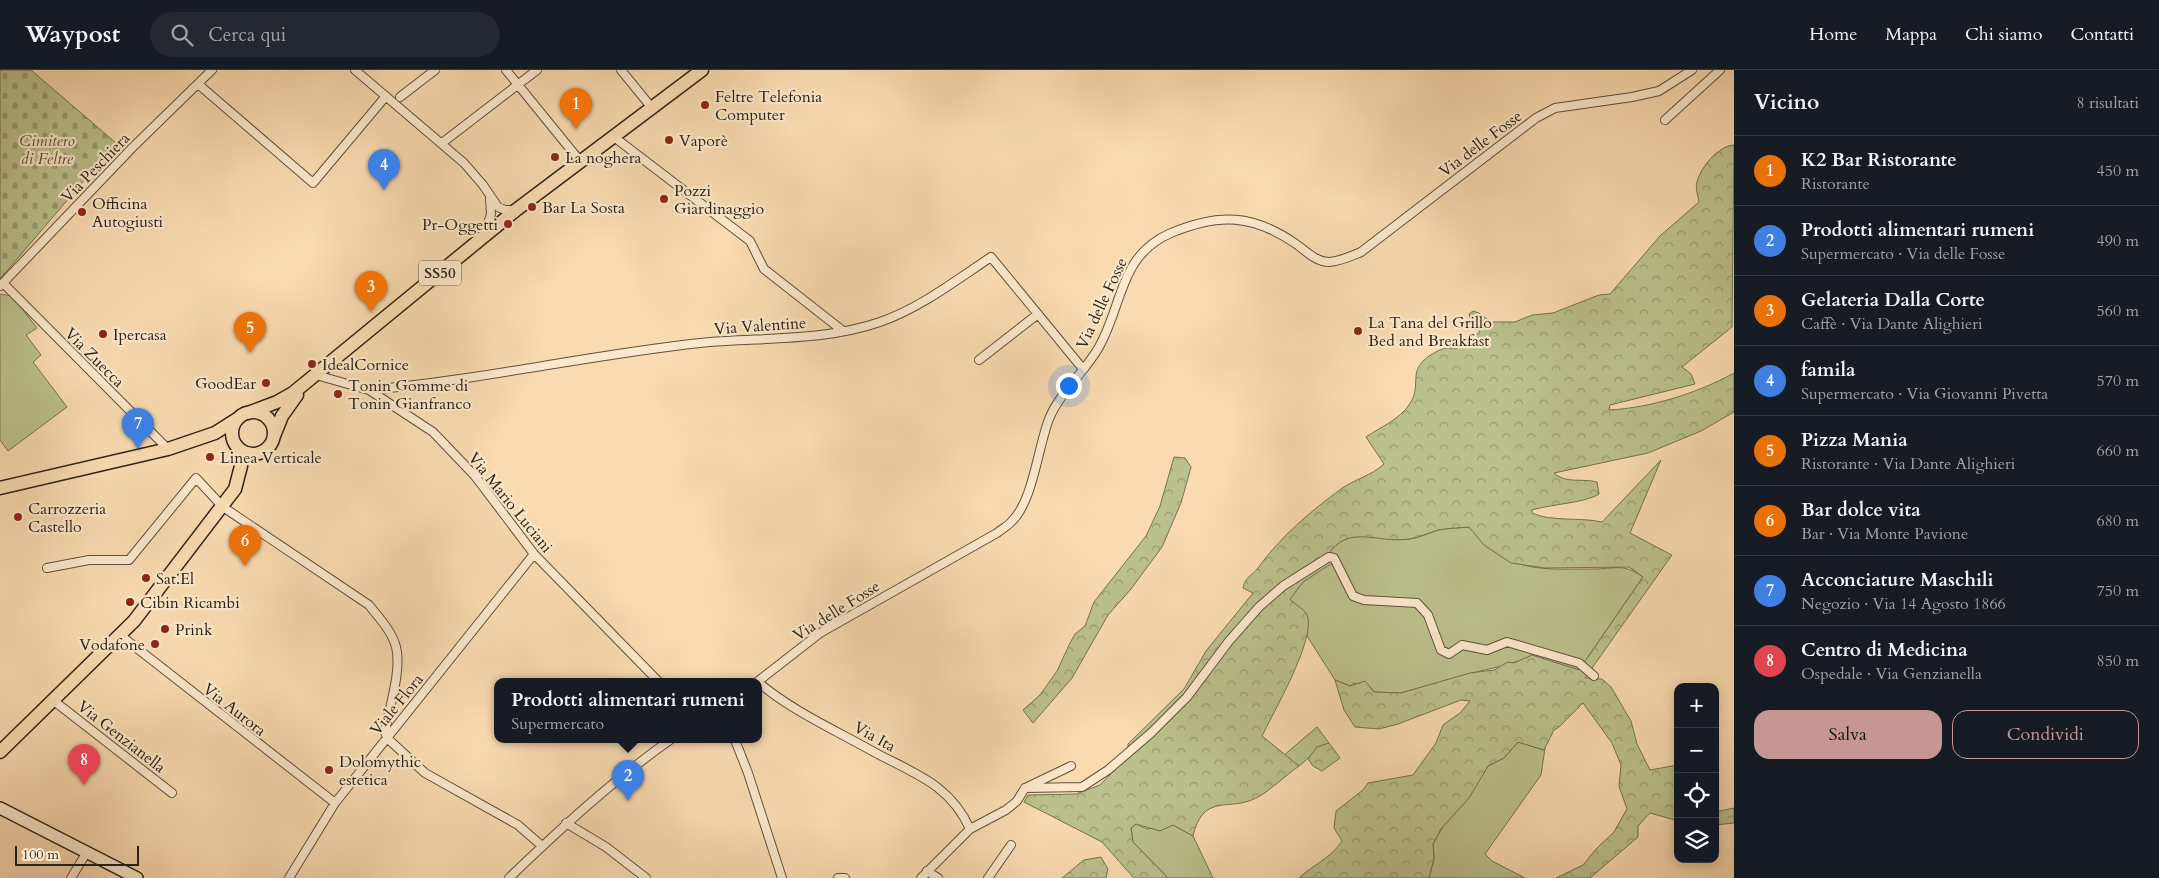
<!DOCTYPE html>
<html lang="it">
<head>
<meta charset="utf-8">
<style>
	body { margin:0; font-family:Cardo,serif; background:#242831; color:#f1f3f6 }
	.controls { position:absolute; right:15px; bottom:15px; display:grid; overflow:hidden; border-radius:10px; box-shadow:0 2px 12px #0003 }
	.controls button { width:45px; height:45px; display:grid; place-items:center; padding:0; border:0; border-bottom:1px solid #363941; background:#171b24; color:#f1f3f6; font:25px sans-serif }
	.scale { position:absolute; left:15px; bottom:12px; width:124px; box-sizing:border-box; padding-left:5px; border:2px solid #2d2217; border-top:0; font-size:14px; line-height:18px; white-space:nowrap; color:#2d2217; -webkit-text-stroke:4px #fce8cc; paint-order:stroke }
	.you { position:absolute; left:1068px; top:315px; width:18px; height:18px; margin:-12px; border:4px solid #fff; border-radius:50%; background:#1a73e8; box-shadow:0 0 0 8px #1a73e833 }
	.badge { display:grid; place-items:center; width:32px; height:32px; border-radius:50%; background:#c59692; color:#fff; font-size:16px; font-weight:700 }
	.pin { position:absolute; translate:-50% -41px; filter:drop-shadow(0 1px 2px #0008) }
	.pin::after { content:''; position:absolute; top:26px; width:18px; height:15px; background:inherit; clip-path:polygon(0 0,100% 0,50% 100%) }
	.popup { position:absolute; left:494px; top:608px; width:268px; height:65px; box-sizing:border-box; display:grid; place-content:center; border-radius:10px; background:#171b24; filter:drop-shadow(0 1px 4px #0005); font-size:16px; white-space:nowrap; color:#9ea1a6 }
	.popup b { font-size:19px; color:#f1f3f6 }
	.popup::after { content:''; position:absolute; left:50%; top:100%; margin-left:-10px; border:10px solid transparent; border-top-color:#171b24 }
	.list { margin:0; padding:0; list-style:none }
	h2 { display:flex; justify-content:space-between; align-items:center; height:65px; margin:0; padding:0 20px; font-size:21px }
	h2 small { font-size:16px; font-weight:400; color:#9ea1a6 }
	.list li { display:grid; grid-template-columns:32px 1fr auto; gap:15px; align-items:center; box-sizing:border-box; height:70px; padding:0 20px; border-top:1px solid #363941 }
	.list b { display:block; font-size:19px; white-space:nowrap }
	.list p { margin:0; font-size:16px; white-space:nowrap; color:#9ea1a6 }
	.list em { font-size:16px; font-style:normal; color:#9ea1a6 }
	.actions { display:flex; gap:10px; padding:15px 20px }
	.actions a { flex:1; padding:11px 0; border:1px solid #c59692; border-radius:15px; text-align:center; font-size:18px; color:#c59692 }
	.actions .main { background:#c59692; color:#111 }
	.icon { flex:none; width:28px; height:28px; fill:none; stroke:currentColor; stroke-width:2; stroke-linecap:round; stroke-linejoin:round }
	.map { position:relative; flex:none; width:1734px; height:808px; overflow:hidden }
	header { display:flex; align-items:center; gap:30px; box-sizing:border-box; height:70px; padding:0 25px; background:#171b24; border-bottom:1px solid #363941 }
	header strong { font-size:24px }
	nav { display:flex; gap:28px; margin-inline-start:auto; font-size:18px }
	.search { width:350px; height:45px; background:#242831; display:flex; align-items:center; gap:12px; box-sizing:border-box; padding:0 18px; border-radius:28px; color:#9ea1a6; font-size:19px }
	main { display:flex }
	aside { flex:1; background:#171b24 }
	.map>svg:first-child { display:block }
	.green { fill:#bbc18e; stroke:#747252 }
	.forest { fill:url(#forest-crowns); stroke:#747252 }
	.cemetery { fill:url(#cemetery-stones); stroke:#747252 }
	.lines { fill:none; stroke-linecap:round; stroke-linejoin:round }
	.minor-casing { stroke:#60503e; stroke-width:10 }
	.secondary-casing { stroke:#2d2217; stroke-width:14 }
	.primary-casing { stroke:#2d2217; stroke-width:15 }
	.minor { stroke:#fce8cc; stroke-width:8 }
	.secondary { stroke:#fce8cc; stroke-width:11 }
	.primary { stroke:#fadbb1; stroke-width:12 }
	.poi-dot { fill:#8f2418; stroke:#fce8cc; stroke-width:2 }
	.labels { text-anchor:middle; stroke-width:4.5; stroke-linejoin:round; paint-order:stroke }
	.shield { fill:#fce8cc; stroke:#6b5d4d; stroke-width:1 }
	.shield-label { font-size:15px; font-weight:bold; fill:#2d2217 }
	.poi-label { font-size:16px; fill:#2d2217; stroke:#fce8cc; text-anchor:start }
	.park-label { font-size:16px; font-style:italic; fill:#58523b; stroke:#fce8cc }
	.street-label { font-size:16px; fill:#2d2217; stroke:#fce8cc }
</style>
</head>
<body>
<header>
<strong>Waypost</strong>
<div class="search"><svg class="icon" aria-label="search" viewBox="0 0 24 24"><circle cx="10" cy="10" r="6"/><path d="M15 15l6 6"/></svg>Cerca qui</div>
<nav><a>Home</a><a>Mappa</a><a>Chi siamo</a><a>Contatti</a></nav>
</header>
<main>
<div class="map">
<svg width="1734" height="808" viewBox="0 0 1734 808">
	<defs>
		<pattern id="forest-crowns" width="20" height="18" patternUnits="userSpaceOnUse" patternTransform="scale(1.25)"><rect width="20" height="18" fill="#bbc18e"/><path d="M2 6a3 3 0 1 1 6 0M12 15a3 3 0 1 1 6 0" fill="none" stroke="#989c73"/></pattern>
		<pattern id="cemetery-stones" width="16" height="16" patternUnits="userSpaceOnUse" patternTransform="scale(1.25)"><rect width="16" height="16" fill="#bbc18e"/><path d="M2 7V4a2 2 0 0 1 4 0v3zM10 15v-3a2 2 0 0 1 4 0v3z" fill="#989c73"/></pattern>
	</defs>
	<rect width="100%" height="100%" fill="#fadbb1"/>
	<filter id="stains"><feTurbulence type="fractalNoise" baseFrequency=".004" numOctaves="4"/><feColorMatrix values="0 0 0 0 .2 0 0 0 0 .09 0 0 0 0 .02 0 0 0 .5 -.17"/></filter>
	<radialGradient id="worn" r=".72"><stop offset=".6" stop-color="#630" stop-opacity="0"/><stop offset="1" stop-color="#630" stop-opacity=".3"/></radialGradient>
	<path class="green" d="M0,224L12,226L37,258L26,265L41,285L33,292L67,337L8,381L0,370Z
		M1469,457C1508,504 1539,499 1596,499C1619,498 1624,494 1643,507L1579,600L1532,586C1515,593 1498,597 1480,601L1401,623L1374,622L1370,617L1354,613L1350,616L1335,610L1307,566L1308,548L1290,529L1303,512L1336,490L1330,482C1347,454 1383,473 1409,469C1419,468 1429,463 1438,460C1448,458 1459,458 1469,457Z
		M1317,657L1329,673C1314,678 1311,687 1299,696L1283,686Z
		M1518,672L1544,680L1545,678L1541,705L1485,784L1492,791L1525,808H1429L1434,788L1433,774L1441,760L1488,696L1504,688Z
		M1136,754L1147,759L1173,755L1193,766L1213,808H1168L1133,772L1131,758Z"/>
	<path class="forest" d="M1734,75L1732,257L1682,297L1691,304L1695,314L1610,335L1609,340C1650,338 1698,323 1734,303V342L1701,361L1648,383L1554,403C1566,414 1582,408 1597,412L1599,424C1585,433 1552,434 1532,440V443C1552,452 1580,447 1602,452L1661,390L1630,463L1672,485L1585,608L1602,609L1611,617L1631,651L1637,674L1650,700L1678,695V751L1650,743L1638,756V767L1590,808H1556L1583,795L1597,778L1614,762L1627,739L1619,716L1621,695L1612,673L1583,633L1559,657L1554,660L1544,680L1518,672L1504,688L1488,696L1469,728L1441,759L1433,774L1434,788L1429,808H1299C1315,793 1329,790 1342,771L1334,758L1336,741L1363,720L1368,713L1413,705L1436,673L1443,655L1460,643L1470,631L1461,630L1398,654L1379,659L1355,657L1344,640L1335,610L1350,616L1365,611L1374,622L1401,623L1470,603L1494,600L1508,592L1514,593L1532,585L1579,600L1643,507L1629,497L1545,498L1511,493L1484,475L1469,457C1459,458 1448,458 1438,460C1428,463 1418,468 1409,469C1378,474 1348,453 1328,485L1269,529L1190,621L1128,684V674L1184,619L1206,581L1253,523L1243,518C1245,507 1252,506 1258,498C1280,467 1311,441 1341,419C1355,409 1371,406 1384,394L1366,367C1379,358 1400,349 1409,335C1424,314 1404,300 1434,283C1443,278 1446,277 1456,279L1480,262L1470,248L1469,244L1473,241L1479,243L1491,252H1515L1532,245L1553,243L1599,225L1610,224L1660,166L1699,132C1698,126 1695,118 1697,112C1701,97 1718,76 1734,75Z
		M1174,387L1185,388L1191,397L1181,433L1162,477L1131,519L1108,545L1072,608L1033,653L1023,640L1040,625L1057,601L1070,573L1075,564L1085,556L1094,532L1146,466L1160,436Z
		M1326,489L1337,490L1303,512L1290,529C1295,536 1306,538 1308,548C1313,574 1274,641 1262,666L1299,696C1285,706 1272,719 1258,727C1230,743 1204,721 1193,766L1173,755L1160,761L1136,754L1131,758L1133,772L1168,808H1134L1102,772L1024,732L1028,725L1076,724L1100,715L1204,607L1255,545L1295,510Z
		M1329,673L1340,688L1322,701L1313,696L1308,689L1317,677Z
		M1734,738V753L1715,755V742Z
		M1101,787L1108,799L1106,808H1062L1084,790Z"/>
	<path class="cemetery" d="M0,0H31L116,73L0,209Z"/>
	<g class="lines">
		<g class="minor-casing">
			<path id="minor" d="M355,0L464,93L483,115L498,137L505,140H516
				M506,0L580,91
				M621,0L652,38
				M198,14L313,113L386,26
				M400,27L435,0
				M1665,50L1720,0
				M614,67L750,171L764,199L843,261
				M442,73L537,0
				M485,163L491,144L490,129
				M3,213L168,379
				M0,216L133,77L212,0
				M979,290L1038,244
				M316,305L369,320L433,362L475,406L534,484L659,612
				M369,320C480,310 589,285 700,273C759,267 822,272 880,252C920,238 955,211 991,187L1083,299
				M47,498L89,490H129L196,408L223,437L369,535C379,548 392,561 396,577C402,600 389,638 385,662L387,668L425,703L518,755L542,776
				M120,565L335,733
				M757,612L820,563L997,463C1002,459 1008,456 1012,451C1033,431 1038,377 1049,349C1060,322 1085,302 1099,277C1123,235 1119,185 1171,163C1219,143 1253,144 1296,174C1306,181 1315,191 1328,192C1339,192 1351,186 1361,182L1536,48L1555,38L1632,27L1659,21L1692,0
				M758,612C792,641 835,660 874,682C913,703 950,714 970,759L921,808
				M54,631L172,723
				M735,670L748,703L782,808
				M1025,718L1082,717L1108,700L1151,663L1187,627L1229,571L1259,537L1283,516L1329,487L1334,488L1353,526L1364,530L1417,533L1428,545L1441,580L1449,584L1462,575L1487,580L1507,572L1579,593L1594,606
				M566,753L606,777L646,808
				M970,759L1006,740L1017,731L1025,718L1071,696
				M927,801L938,808
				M71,808L87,782
				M289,808L335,733L534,484
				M509,808C560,759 612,711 670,670
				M838,808H845
				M988,808L1011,775"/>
		</g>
		<g class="secondary-casing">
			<path id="secondary" d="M0,738L137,808"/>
		</g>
		<g class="primary-casing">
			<path id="primary" d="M232 363a21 21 0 1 1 42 0a21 21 0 1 1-42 0Z
				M248,343L277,332L293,323L516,140L702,0
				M274,366L282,346L297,325
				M0,418L168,379L215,363L237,349
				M0,682L134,551L235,419L241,396L238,378"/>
		</g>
		<use href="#minor" class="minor"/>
		<use href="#secondary" class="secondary"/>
		<use href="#primary" class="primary"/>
	</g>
	<g class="poi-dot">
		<circle cx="705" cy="35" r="5"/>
		<circle cx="669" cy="70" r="5"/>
		<circle cx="555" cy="87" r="5"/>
		<circle cx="664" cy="129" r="5"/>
		<circle cx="532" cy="137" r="5"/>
		<circle cx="82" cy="142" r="5"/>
		<circle cx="508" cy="154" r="5"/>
		<circle cx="1358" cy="261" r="5"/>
		<circle cx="103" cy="264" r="5"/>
		<circle cx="312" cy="294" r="5"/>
		<circle cx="266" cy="313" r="5"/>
		<circle cx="338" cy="324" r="5"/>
		<circle cx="210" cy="387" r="5"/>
		<circle cx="18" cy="447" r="5"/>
		<circle cx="146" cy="508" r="5"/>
		<circle cx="130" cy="532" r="5"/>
		<circle cx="165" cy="559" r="5"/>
		<circle cx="155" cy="574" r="5"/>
		<circle cx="329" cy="700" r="5"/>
	</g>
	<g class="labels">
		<rect class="shield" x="419" y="190.5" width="42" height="25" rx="4"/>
		<g class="shield-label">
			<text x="440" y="208">SS50</text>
		</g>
		<g class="poi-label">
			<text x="715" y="32">Feltre Telefonia<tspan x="715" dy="18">Computer</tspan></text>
			<text x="679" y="76">Vaporè</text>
			<text x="565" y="93">La noghera</text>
			<text x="674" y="126">Pozzi<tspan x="674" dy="18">Giardinaggio</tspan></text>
			<text x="92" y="139">Officina<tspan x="92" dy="18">Autogiusti</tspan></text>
			<text x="542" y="143">Bar La Sosta</text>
			<text x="498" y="160" text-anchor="end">Pr-Oggetti</text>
			<text x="1368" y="258">La Tana del Grillo<tspan x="1368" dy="18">Bed and Breakfast</tspan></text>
			<text x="113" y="270">Ipercasa</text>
			<text x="322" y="300">IdealCornice</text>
			<text x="256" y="319" text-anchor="end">GoodEar</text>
			<text x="348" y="321">Tonin Gomme di<tspan x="348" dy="18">Tonin Gianfranco</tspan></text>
			<text x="220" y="393">Linea Verticale</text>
			<text x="28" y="444">Carrozzeria<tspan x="28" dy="18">Castello</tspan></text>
			<text x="156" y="514">Sat.El</text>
			<text x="140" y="538">Cibin Ricambi</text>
			<text x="175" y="565">Prink</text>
			<text x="145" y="580" text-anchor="end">Vodafone</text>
			<text x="339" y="697">Dolomythic<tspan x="339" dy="18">estetica</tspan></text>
		</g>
		<g class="park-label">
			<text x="47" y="76">Cimitero<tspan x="47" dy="18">di Feltre</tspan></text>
		</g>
		<g class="street-label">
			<text transform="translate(1480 73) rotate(-37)" y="6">Via delle Fosse</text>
			<text transform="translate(95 97) rotate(-46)" y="6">Via Peschiera</text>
			<text transform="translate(1101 233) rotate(-65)" y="6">Via delle Fosse</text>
			<text transform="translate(760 255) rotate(-4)" y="6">Via Valentine</text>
			<text transform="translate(95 287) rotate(45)" y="6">Via Zuecca</text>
			<text transform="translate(511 432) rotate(51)" y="6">Via Mario Luciani</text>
			<text transform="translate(836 540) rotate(-32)" y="6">Via delle Fosse</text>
			<text transform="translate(396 634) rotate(-51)" y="6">Viale Flora</text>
			<text transform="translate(235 639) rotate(38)" y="6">Via Aurora</text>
			<text transform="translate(122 666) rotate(38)" y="6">Via Genzianella</text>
			<text transform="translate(875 666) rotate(29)" y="6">Via Ita</text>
		</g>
	</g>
	<rect width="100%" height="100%" filter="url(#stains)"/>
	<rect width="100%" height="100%" fill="url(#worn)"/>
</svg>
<div class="controls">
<button>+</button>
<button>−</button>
<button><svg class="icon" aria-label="locate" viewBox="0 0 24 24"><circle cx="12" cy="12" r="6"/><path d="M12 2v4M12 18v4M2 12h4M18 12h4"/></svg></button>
<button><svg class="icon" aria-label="layers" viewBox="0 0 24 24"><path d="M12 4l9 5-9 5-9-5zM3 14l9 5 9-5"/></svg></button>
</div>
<div class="scale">100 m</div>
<div class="you"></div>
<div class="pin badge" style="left:576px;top:59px;background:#e8710a">1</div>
<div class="pin badge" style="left:628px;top:731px;background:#3f7fe0">2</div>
<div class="popup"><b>Prodotti alimentari rumeni</b>Supermercato</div>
<div class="pin badge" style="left:371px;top:242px;background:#e8710a">3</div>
<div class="pin badge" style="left:384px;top:120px;background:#3f7fe0">4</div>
<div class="pin badge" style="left:250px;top:283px;background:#e8710a">5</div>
<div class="pin badge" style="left:245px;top:496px;background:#e8710a">6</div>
<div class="pin badge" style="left:138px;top:379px;background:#3f7fe0">7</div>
<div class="pin badge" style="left:84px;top:715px;background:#e0444e">8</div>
</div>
<aside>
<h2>Vicino<small>8 risultati</small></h2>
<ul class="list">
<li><span class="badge" style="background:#e8710a">1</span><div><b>K2 Bar Ristorante</b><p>Ristorante</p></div><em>450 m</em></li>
<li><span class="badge" style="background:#3f7fe0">2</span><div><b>Prodotti alimentari rumeni</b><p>Supermercato · Via delle Fosse</p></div><em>490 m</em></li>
<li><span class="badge" style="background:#e8710a">3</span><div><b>Gelateria Dalla Corte</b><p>Caffè · Via Dante Alighieri</p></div><em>560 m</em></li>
<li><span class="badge" style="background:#3f7fe0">4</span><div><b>famila</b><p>Supermercato · Via Giovanni Pivetta</p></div><em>570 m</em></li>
<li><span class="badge" style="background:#e8710a">5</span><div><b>Pizza Mania</b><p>Ristorante · Via Dante Alighieri</p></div><em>660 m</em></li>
<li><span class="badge" style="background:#e8710a">6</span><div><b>Bar dolce vita</b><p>Bar · Via Monte Pavione</p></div><em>680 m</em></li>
<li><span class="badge" style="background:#3f7fe0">7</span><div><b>Acconciature Maschili</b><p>Negozio · Via 14 Agosto 1866</p></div><em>750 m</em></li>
<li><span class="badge" style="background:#e0444e">8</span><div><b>Centro di Medicina</b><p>Ospedale · Via Genzianella</p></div><em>850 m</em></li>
</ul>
<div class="actions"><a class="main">Salva</a><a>Condividi</a></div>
</aside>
</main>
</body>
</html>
